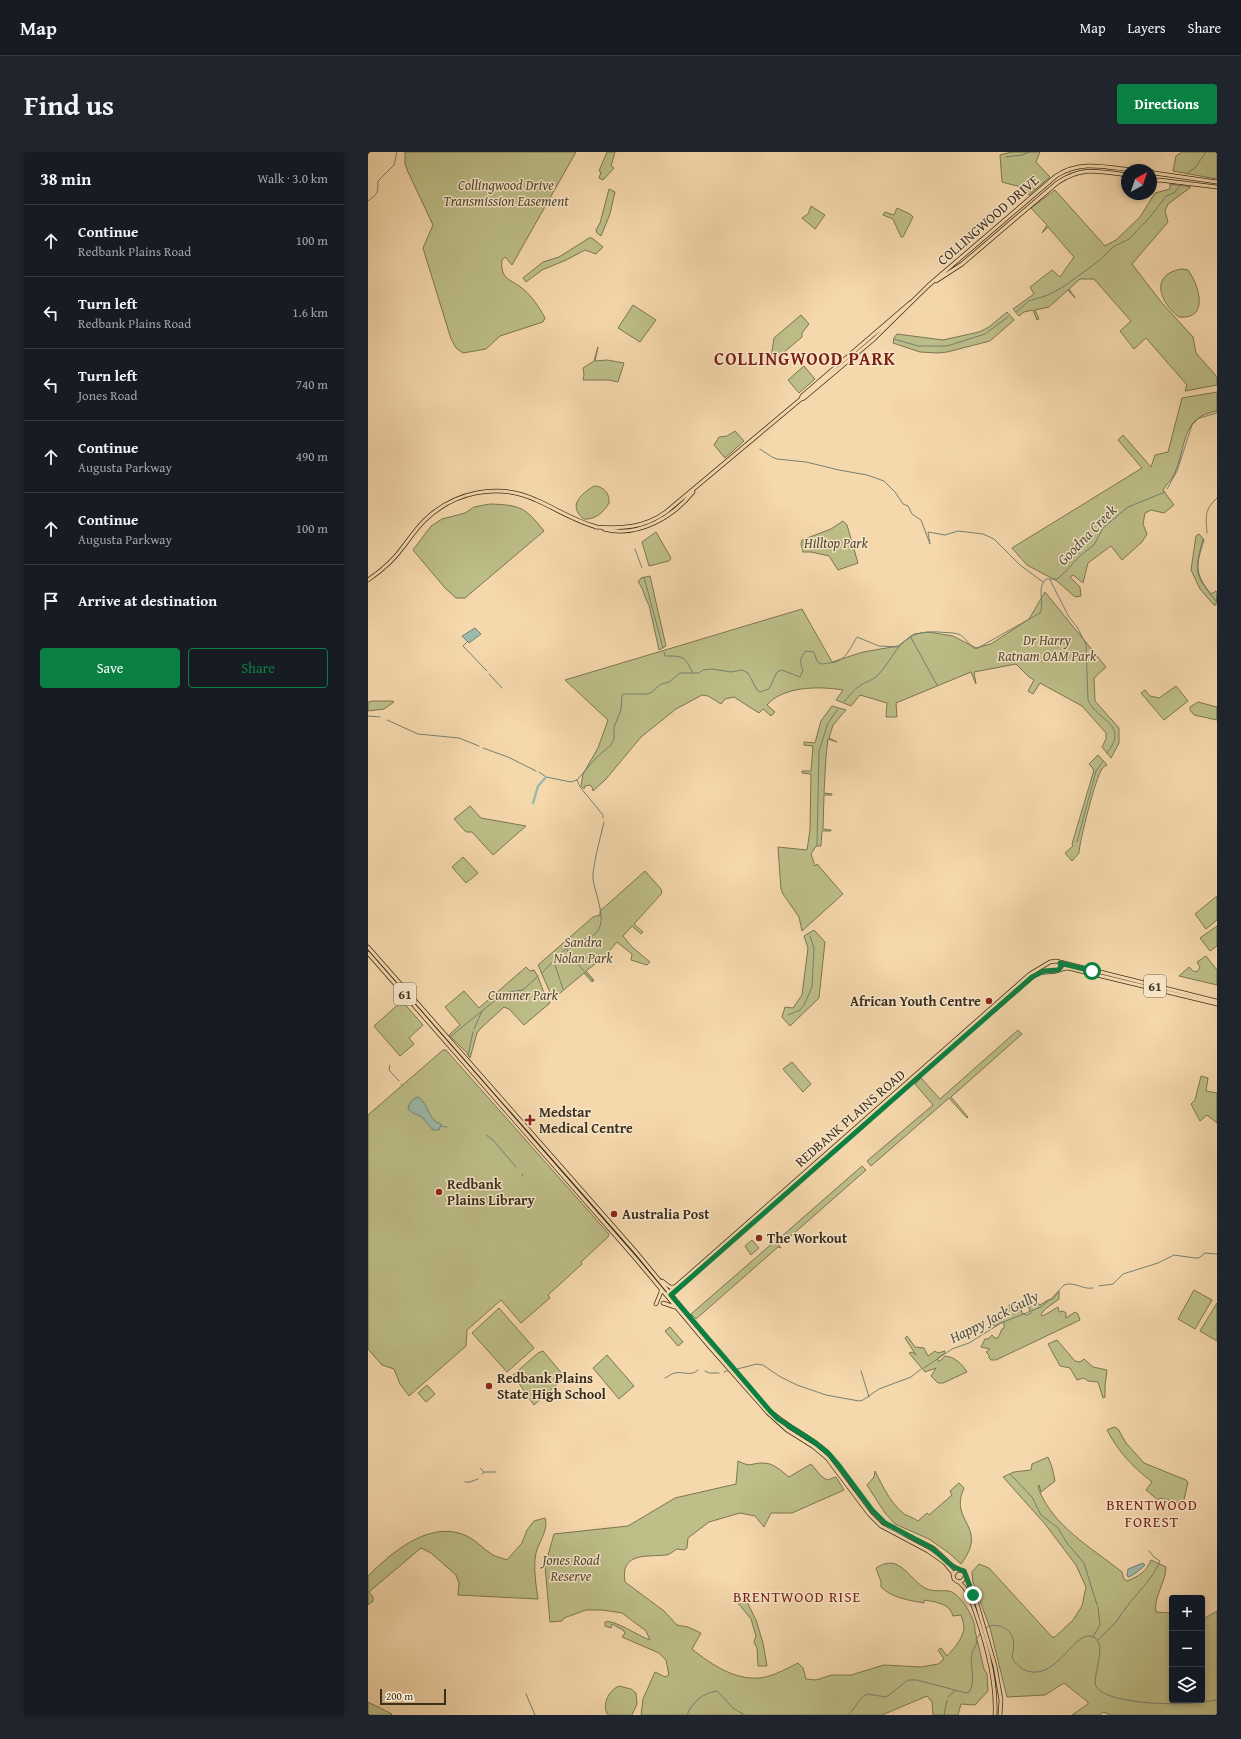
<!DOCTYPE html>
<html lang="en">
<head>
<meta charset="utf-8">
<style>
	body { margin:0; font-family:"Gentium Book Plus",serif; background:#20242c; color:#f1f3f6 }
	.controls { position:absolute; right:12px; bottom:12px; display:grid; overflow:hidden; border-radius:4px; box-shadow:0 2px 6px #0003 }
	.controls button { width:36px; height:36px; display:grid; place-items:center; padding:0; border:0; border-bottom:1px solid #363941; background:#171b24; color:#f1f3f6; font:20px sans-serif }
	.compass { position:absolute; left:753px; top:12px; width:36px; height:36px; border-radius:50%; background:#171b24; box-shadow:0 2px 6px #0003; rotate:40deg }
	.scale { position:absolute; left:12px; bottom:10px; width:66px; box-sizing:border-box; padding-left:4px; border:2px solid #3a2e1d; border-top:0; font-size:11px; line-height:14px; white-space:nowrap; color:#3a2e1d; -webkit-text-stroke:3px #f8e6c9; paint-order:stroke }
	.stop { position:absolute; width:12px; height:12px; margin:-9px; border:3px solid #0b8043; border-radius:50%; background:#fff }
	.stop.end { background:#0b8043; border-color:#fff; box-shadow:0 1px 4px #0008 }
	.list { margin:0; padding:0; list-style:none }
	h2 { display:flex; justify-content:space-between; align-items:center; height:52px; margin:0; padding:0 16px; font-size:17px }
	h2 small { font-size:13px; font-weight:400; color:#9ea1a6 }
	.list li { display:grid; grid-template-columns:26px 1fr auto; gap:12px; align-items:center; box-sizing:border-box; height:72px; padding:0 16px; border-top:1px solid #363941 }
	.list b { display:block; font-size:15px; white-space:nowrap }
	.list p { margin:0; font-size:13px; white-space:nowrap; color:#9ea1a6 }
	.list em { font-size:13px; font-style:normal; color:#9ea1a6 }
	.actions { display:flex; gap:8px; padding:12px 16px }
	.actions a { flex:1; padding:9px 0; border:1px solid #0b8043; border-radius:4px; text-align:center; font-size:14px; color:#0b8043 }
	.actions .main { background:#0b8043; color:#fff }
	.icon { flex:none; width:22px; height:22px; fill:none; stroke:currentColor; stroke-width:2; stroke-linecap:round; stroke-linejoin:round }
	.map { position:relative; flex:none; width:849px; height:1563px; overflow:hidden; border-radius:4px }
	header { display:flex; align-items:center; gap:24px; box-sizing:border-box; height:56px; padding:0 20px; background:#171b24; border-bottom:1px solid #363941 }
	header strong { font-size:19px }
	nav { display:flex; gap:22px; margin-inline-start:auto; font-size:14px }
	.intro { display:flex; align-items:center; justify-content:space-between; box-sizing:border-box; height:96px; padding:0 24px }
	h1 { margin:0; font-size:28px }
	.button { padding:10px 18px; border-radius:4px; background:#0b8043; color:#fff; font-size:14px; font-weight:700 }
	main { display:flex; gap:24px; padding:0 24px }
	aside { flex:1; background:#171b24; border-radius:4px; box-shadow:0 2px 6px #0003 }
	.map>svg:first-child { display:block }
	.green { fill:#bdbe88; stroke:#7c7652 }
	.water { fill:#9cb9ad; stroke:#758173 }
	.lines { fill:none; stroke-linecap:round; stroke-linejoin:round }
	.stream { stroke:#758173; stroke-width:1 }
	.canal { stroke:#9cb9ad; stroke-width:2.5 }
	.major-casing { stroke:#3a2e1d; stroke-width:4.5 }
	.major { stroke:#f5d8ac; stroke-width:3 }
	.route { stroke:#0b8043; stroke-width:5 }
	.poi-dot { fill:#8f2418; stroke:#f8e6c9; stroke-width:1.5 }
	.labels { text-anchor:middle; stroke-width:3; stroke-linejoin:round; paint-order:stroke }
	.shield { fill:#f8e6c9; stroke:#736551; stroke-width:1 }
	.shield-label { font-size:13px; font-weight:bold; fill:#3a2e1d }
	.park-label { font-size:14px; font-style:italic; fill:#544b32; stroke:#f8e6c9 }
	.street-label { font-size:14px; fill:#3a2e1d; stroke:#f8e6c9 }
	.poi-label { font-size:14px; font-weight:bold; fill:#3a2e1d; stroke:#f8e6c9; text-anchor:start }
	.water-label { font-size:15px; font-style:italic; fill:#525141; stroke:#f8e6c9 }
	.neighbourhood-label { font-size:15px; letter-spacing:1px; fill:#7a1f14; stroke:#f8e6c9 }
	.district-label { font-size:18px; font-weight:bold; letter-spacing:1px; fill:#7a1f14; stroke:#f8e6c9 }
</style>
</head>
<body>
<header>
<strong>Map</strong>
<nav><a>Map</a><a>Layers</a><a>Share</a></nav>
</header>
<div class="intro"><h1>Find us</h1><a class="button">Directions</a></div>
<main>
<aside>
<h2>38 min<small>Walk · 3.0 km</small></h2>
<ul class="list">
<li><svg class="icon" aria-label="ahead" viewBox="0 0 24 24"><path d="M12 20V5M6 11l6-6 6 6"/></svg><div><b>Continue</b><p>Redbank Plains Road</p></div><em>100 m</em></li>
<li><svg class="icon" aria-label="left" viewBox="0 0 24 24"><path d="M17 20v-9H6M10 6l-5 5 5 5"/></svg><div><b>Turn left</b><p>Redbank Plains Road</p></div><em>1.6 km</em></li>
<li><svg class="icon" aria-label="left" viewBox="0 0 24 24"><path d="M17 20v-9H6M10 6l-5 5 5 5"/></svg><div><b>Turn left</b><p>Jones Road</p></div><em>740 m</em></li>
<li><svg class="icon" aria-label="ahead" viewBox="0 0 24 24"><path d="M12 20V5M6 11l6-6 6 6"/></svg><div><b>Continue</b><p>Augusta Parkway</p></div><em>490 m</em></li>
<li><svg class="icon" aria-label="ahead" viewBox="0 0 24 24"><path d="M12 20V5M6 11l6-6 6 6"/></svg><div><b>Continue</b><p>Augusta Parkway</p></div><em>100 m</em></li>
<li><svg class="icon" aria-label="arrive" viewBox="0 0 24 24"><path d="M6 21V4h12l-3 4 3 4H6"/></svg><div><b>Arrive at destination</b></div></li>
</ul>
<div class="actions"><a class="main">Save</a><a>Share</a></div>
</aside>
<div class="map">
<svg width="849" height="1563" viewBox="0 0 849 1563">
	<rect width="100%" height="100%" fill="#f5d8ac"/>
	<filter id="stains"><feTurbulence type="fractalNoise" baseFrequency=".005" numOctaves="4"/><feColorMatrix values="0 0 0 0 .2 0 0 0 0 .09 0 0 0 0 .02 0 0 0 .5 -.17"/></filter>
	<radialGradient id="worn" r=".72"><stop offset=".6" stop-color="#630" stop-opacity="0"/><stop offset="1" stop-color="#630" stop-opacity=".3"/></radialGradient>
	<path class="green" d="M37,0H208L144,113L137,105L134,108C132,127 142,127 154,136C164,144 171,155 177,166L175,170L132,184L118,197L95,201L88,196L83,187L55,96L65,73L40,20L37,12Z
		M239,0H247L243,14L246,16L235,28L231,26L233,20L231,19Z
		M643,0H672L668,10L682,25L661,43L653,35L634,30L632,3Z
		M814,0H849V27L805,19L808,4Z
		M802,32L823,35L800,52L797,59L800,70L764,112L794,151L825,185L828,201L849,225V233L817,239L819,233L778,186L766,197L752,179L763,169L726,127H712L701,137L707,146L700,138L681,155L667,158L671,167L669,168L665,158L656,160L651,164L645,157L666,142L662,135L684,118L692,125L706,105L680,75L674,81L679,73L663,56L687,38L737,94L748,88L772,65L787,41L802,37Z
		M241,37L247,40L242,62L233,84L229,81L228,78L232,71Z
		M443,54L457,63L447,77L434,66L440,62Z
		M529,56L542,62L545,65L535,85H533L525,67L515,63L517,60L526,63Z
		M221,86H224L235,95L228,102L217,98L198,108L174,118L158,130L155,126L175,110L191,105Z
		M813,117L820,118C831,133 842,168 811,165C792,151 781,123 813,117Z
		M265,153L288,168L272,190L250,176Z
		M639,160L646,168L622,189L579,200L569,201L552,200L525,191L526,186L529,182L575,188L611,180L621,175Z
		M433,163L441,172L434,181V185L402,212L406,186Z
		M230,195L227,209L239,208L256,211L250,230L241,228H215L216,223L215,216L226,209Z
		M436,214L447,227L431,241L420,228Z
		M849,240V259C812,265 819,295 806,323C803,328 798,333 795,338L806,353L796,361L783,358L777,361L775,372L779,382L774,390L754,408L743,394L720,411L715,431L705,423L702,425L712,435L713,444L707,445L689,429L659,413L644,396L774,316L750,288L755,283L783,315L787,303L800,300L814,246Z
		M367,279L376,289L357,306L346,293L351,285L359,284Z
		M226,334C235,334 242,341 241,351C236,360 227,368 216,367C199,354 213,342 226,334Z
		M122,352C152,353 157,355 176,379L97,446H88L77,436L45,398L63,374L74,367L97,361L106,355Z
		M475,369L479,373L490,411L470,418L461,404L443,400H435L433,392L434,388L463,377Z
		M288,380L303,406L301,409L281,414L274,390Z
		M831,382L836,388C828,413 826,421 843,442L848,439L849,441L848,453H846L832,437L823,418L828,384Z
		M282,424L298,494L291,498L281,453C276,445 276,437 270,430L273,426Z
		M677,440L738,515L726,526L727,549L751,576V591L743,606L734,595L738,587V581L714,554L672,531L665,542L660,539L666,528L661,525L648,512L606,520L608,532L603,520L528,551L529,565H518L519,551L492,543L483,554L468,548L475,538C452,534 415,534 399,553L407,560L403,564L395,557L391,561L366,545L357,547L353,552L340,544L334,543L308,557L273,585L238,627L225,639L224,635L222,633L217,634L216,637L213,634L215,622L230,596L240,568L197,528L434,457L464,510L495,500L530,494L546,482L560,480L585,484L608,496L623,492L661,467Z
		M808,534L820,549L796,568L773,541L777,538L782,544L791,546Z
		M4,549H24L26,550L16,557L0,559V550Z
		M830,550L849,555V568L826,563L822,558V555Z
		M464,554L478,558L465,573L461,586L469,590L460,587L458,605L456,641L464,642V643H456L455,677L463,678V679H454L453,694H448L443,702L447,714L449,712L475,742L434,779L431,765L415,742L413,737L410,695L439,698L442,678L443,622L434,621V619H443L445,594L436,593V590L447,591L453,569Z
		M730,603L739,613C737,614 735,615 734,617C728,624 711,691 711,701L704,709L697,701L705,694L704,692L726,618L721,612Z
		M102,654L113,666L158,674L125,703L104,680H98L86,667Z
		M95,705L110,721L98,731L84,715Z
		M277,719L293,737L294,741L266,772L275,780L273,782L264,774L255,784L264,795L282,810L279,813L263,808L264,802L249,790L235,806L218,819L226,828L224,830L216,821L185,847L170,813L225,765L232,763V759Z
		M849,744V768L838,777L827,762Z
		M849,774V794L842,799L832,786Z
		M446,778L457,790L451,846L422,874L414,865L417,855L425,856L434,843L440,796L436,784Z
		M838,804L849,818V833L811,824L821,815L825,819L829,820L832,815L829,810Z
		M158,815L162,819L166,818C173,828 174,841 182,851L156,873L141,857L136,855L112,877L109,881L102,906L99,901L81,883L92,873L77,855L96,839L111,856Z
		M34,849L55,873L41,886L46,892L32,904L6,874Z
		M650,878L654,882L583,945L600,965L599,966L581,946L503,1014L499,1009L565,953L547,932L553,926L572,947Z
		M75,898H78L241,1082L240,1085L213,1110L214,1112L180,1143L182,1146L153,1171L133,1148L99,1178L98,1194L41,1244L32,1232L26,1217L14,1213L0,1197V963Z
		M424,910L443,932L435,940L415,917Z
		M833,924L840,926L838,939L849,941V971L839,963L832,969L823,952L827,948Z
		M494,1014L498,1018L416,1090L411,1084H414Z
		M384,1088L391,1096L383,1103L377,1094Z
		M407,1089L413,1096L410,1095L328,1167L323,1162Z
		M826,1138L844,1148L827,1177L810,1167Z
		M691,1139V1147L676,1158L673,1163L675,1164L690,1155L691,1160L695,1159L698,1161V1166L707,1160L710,1162L712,1168L628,1208H623L621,1206V1203L618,1200L622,1197L613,1195L617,1187H620L624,1183L627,1186H630L634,1177L636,1176V1172L635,1170L627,1174L624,1172L642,1156L641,1153L644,1152L653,1155L654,1161L659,1163L663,1161L660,1154L667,1149L672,1153L680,1148L685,1147Z
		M849,1151V1189L832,1179Z
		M131,1156L166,1196L139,1220L104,1181Z
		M302,1175L315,1190L310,1194L297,1179Z
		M539,1184L547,1195L556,1196L560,1204L567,1199L570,1201L577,1199L576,1202L570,1206V1209H572L577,1204C587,1205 594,1212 599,1220L575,1231H570L563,1224L568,1216L557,1220L541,1201L544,1200L548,1203L537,1186Z
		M689,1188L707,1209L712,1210L716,1207L725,1215L739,1218L737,1234V1245L735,1246L730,1230L720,1229L716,1226L709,1228L702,1216L692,1214L680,1192Z
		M175,1199L197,1225L166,1253L145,1223L170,1201Z
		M239,1203L266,1234L251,1247L225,1216Z
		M59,1233L67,1242L58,1250L50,1241Z
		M746,1275L750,1277L758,1291L776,1311L818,1328L820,1330L815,1352L792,1346L790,1348L778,1338L784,1330C764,1314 751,1301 739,1278Z
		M680,1305L684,1315L687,1329L673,1340L671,1333L670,1335C683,1373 724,1396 754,1420L756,1427L759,1429C771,1424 778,1420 783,1408L798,1415C798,1431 785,1445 788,1460L804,1461V1548H834V1468L849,1459V1563H743L735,1560L732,1563H704L720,1552V1550L696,1531L677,1543L639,1545L622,1476L605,1430L604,1420L611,1412L621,1416L684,1485H687L705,1468L714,1454L718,1435L708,1413L677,1372L635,1325L646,1320L663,1318L664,1312Z
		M370,1309C384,1316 382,1311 395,1311C406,1311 413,1319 421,1325L443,1312L453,1324L459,1328L468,1325L476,1338L424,1361H403L396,1375L387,1364L372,1361L341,1370L320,1386L319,1396L316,1398L309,1397C305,1399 302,1403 298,1403C278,1405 252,1400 257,1430L296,1459L309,1473L320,1475L333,1481L324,1497C344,1513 370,1531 398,1525C409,1522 420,1516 430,1511L435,1516L438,1527L448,1528L464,1523H483L516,1513L553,1515L570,1512L576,1507L570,1498L573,1496L579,1504C586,1497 595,1486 596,1476C596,1472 594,1467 593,1463L585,1464C582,1451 567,1450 556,1448V1451C540,1448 524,1446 513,1435V1430L508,1416C533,1400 540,1428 559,1437C566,1440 574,1438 581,1439C593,1442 608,1467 607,1479L616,1517L619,1522L620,1539L607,1553L593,1552L590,1563H565L564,1550L559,1544L514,1563H273L275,1547L287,1520L297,1525L301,1523L298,1508L291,1501L254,1485L257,1481L255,1478L244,1472L243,1476L237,1474V1470C246,1467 270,1484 282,1488L278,1479L254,1461L234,1458H218L196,1466L194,1469L182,1470L177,1414L186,1382L260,1374L307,1346L368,1332Z
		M507,1319C514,1333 523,1352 536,1362C540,1364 546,1366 550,1369L559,1361L561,1363L584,1343L582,1339L591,1331L596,1336C580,1370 622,1374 593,1412L581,1401L561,1387L527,1372L517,1361L499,1333L506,1325Z
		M177,1366C181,1378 171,1389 168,1401C165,1415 168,1433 170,1447L90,1443L91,1431L88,1423L63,1401L53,1396L1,1440L5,1445V1449L0,1453V1424C23,1401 59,1370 94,1382C106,1386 114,1396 125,1403C129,1405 134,1406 139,1408L154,1391L159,1378L166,1369Z
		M377,1446L388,1468L395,1491L399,1514H390L389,1496L386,1490L388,1484L383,1467L370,1451Z
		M251,1534L263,1537L268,1541L269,1552L264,1563H240C233,1553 241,1538 251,1534Z
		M0,1550L24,1562L23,1563H0Z"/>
	<path class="water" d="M107,476L113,482L101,491L94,484Z
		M50,945C58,949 60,963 67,969C69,971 71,971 73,972L71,978H65L54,965L45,961L40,957C40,952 46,945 50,945Z
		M775,1411L777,1413L768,1421L761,1425L759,1424L760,1417Z"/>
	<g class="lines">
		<path class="stream" d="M638,5L654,3L661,0
			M818,22L827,16L838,0
			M0,49C10,41 10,42 10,29L26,13L29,0
			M648,160L661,149L680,143L695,135L732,108L745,95L761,87L783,64L798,44L806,41L813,33
			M526,187L550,194H579L617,182L640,165
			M392,297L404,305L409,307L438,310L471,318L499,323L516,329L527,340L535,352L540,354L544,362L553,368L562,392L560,380L577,383L590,379L615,382L626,387L652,413L675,430
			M799,337L809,319L824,273L831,266L849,261
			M839,381C838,364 836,358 849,346
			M835,387C826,421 826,423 849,450
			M267,397L274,416
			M276,425L295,496
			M682,428L701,465L709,475L718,492L720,548C730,570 762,572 739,601
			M542,484L569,533
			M100,489L95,494L119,519
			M296,500L297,504C316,504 316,504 325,521
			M121,522L134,536
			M476,550C481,544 486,537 493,533C499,529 506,528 511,522C532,497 533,478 571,480C577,481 584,480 590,482C597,484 601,494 608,497L672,461C677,449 668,437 678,427H689L694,423L713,403L726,393L735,376L760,355L797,340
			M0,564L12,565
			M19,568L50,582L91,586L111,594
			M115,596L140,605L168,619
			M171,620L178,625L203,630L209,628L228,606L243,593L246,587V575L253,558L254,543L255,542H279L284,540L293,532L301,530L312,521H331L335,518L344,517L363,520L374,518L380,521L389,538L392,540L401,537L409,520L414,518L432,525L435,518C431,511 432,505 438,499L446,500L449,509C452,513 456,512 460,511C477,511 481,498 489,485L511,494L530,495
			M209,628L212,635L235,663V666
			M709,690L728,619L735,609
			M449,693L451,599L460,571L470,557
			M199,797L200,801L225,829
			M186,810L195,837
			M174,821C184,811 193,799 205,792C212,788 222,787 227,782C241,770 227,743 225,727C224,716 233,683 236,670
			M140,840L155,838L170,824
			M420,863L432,858L436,853L444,835L446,796L442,784
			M106,877L114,859L136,841
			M83,884L114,859
			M100,903L105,880
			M22,913L21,918L31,929
			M33,932L35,934
			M73,974L79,975
			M118,983L125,988L148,1015
			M154,1022L155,1024
			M731,1134L745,1132L755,1122L790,1111L806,1103L827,1106H831L837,1101L849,1102
			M556,1216L584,1197L601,1191L633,1171L673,1155L684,1146L696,1133C707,1129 714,1138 725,1136
			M369,1217L389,1212L395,1213L411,1224L429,1233L458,1243L491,1249L495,1248L511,1237L543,1225L553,1217
			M337,1219L341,1221H351
			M493,1219L501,1245
			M356,1220L359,1219
			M297,1226C300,1225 304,1221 307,1221C315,1219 323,1225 330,1218
			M112,1316L116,1320
			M114,1322L117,1320H128
			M643,1323L664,1345L673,1363L690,1376L699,1391L716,1411L729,1453
			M97,1330H102L110,1327
			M755,1460C767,1442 784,1429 792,1409L786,1405L781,1399
			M617,1477C625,1469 640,1475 644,1484C647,1491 645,1499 644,1506C650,1515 657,1521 669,1520C692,1518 707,1482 722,1484C743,1487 723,1525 728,1534C737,1552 806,1553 825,1551C833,1551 841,1549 849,1548
			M725,1485L732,1473L730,1455
			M729,1489L749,1469L754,1461
			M158,1542L167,1563
			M580,1545L587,1539
			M319,1563C324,1550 335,1541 349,1539L366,1557L377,1563
			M480,1563C488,1557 489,1547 499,1542L518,1545L521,1543L540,1528H549L598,1541L601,1540C609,1529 601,1514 604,1502C605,1496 610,1494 608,1487L612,1482
			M576,1563L579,1548"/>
		<path class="canal" d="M165,651L170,634L178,625"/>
		<g class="major-casing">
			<path id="major" d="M783,19L786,21L849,30
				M783,29L791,28L849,35
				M568,129L594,112L689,31C714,14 731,19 759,23
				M433,247L436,246L506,187L561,133L688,24C712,8 737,15 764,18
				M227,375C253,377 276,376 298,360L433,247L434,244L542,151
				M236,377C270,386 305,365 325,340
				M0,428C13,419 26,408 35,395C42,386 48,377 56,369C85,340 130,330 168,348C189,357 206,369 229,375
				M0,795L268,1100L347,1196L402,1259C419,1275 442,1284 459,1300C480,1321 494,1353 516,1371C531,1382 549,1387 565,1396C574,1402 580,1413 590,1417
				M0,801L268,1107L340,1193L400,1261L419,1278L446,1295L459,1306L501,1362L513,1374L560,1399L577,1411L585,1421
				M294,1129L302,1135H306
				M300,1141L662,822L682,810L688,809L849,849
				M302,1144L550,924L668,822C676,819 681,821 688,819C692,818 695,816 700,816L849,852
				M295,1151L307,1155
				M288,1152L293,1140V1137
				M598,1424L594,1429L590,1430L586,1427L585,1423L589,1418L596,1419L609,1452L627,1514L633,1548L632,1563
				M591,1430L596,1435L602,1445C615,1481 629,1524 627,1563"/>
		</g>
		<use href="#major" class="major"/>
	</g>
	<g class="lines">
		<path class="route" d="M605,1443L596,1419L585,1415L564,1396L517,1371L504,1358L472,1315L460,1301L445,1289L410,1267L402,1259L303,1143L664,825L676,819L690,818L693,815L692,811L724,819"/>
	</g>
	<g class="poi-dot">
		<circle cx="621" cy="849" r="4"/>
		<path d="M160 962h4v4h4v4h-4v4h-4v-4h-4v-4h4z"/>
		<circle cx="71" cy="1040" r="4"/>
		<circle cx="246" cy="1062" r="4"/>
		<circle cx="391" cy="1086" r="4"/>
		<circle cx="121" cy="1234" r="4"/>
	</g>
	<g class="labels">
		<g class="shield">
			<rect x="776" y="823" width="22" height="22" rx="3"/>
			<rect x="26" y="831" width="22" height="22" rx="3"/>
		</g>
		<g class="shield-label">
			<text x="787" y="839">61</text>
			<text x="37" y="847">61</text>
		</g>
		<g class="park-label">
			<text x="138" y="38">Collingwood Drive<tspan x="138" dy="16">Transmission Easement</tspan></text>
			<text x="468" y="396">Hilltop Park</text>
			<text x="679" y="493">Dr Harry<tspan x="679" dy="16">Ratnam OAM Park</tspan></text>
			<text x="215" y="795">Sandra<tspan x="215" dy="16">Nolan Park</tspan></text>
			<text x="155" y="848">Cumner Park</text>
			<text x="203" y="1413">Jones Road<tspan x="203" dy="16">Reserve</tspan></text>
		</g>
		<g class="street-label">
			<text transform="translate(620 68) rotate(-41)" y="5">COLLINGWOOD DRIVE</text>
			<text transform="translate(482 966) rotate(-41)" y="5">REDBANK PLAINS ROAD</text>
		</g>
		<g class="poi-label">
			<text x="613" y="854" text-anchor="end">African Youth Centre</text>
			<text x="171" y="965">Medstar<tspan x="171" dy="16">Medical Centre</tspan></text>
			<text x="79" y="1037">Redbank<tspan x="79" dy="16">Plains Library</tspan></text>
			<text x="254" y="1067">Australia Post</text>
			<text x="399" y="1091">The Workout</text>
			<text x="129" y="1231">Redbank Plains<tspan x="129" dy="16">State High School</tspan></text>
		</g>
		<g class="water-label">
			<text transform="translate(719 383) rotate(-46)" y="5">Goodna Creek</text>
			<text transform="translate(626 1165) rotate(-27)" y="5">Happy Jack Gully</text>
		</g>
		<g class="neighbourhood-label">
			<text x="784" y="1358">BRENTWOOD<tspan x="784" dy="17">FOREST</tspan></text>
			<text x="429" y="1450">BRENTWOOD RISE</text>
		</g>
		<g class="district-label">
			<text x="437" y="213">COLLINGWOOD PARK</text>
		</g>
	</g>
	<rect width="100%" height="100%" filter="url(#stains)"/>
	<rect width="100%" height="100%" fill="url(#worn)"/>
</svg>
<div class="controls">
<button>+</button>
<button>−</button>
<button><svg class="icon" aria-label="layers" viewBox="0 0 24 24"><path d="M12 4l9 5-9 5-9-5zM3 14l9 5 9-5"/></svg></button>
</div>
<svg class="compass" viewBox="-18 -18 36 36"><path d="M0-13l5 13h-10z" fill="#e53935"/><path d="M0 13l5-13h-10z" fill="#9ea1a6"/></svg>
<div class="scale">200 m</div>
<div class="stop" style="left:724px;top:819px"></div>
<div class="stop end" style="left:605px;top:1443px"></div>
</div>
</main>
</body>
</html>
